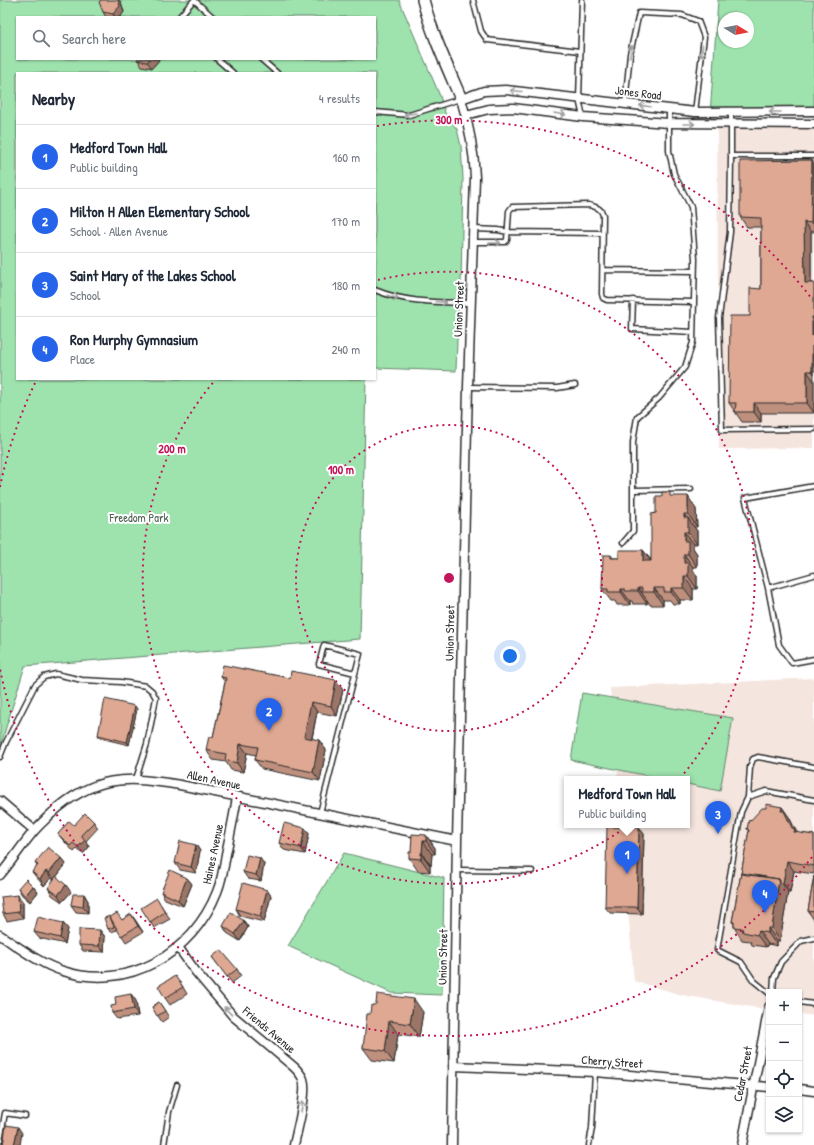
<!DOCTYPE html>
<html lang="en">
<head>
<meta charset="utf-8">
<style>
	body { margin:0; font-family:"Patrick Hand",sans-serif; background:#f6f6f7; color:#1f2937 }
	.controls { position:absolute; right:12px; bottom:12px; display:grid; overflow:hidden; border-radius:0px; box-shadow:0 1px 3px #0004 }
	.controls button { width:36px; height:36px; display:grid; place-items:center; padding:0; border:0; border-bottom:1px solid #e0e1e3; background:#fff; color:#1f2937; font:20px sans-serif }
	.compass { position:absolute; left:718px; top:12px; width:36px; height:36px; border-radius:50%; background:#fff; box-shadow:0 1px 3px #0004; rotate:100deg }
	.you { position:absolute; left:510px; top:656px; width:14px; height:14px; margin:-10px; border:3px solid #fff; border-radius:50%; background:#1a73e8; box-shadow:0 0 0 6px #1a73e833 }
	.badge { display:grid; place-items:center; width:26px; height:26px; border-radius:50%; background:#2563eb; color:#fff; font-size:13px; font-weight:700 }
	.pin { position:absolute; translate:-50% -33px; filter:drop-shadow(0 1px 2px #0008) }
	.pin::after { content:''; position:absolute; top:21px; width:14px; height:12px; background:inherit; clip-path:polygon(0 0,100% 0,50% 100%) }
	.popup { position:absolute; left:564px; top:776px; width:126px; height:52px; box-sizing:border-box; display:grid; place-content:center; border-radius:0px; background:#fff; filter:drop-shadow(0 1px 3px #0005); font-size:13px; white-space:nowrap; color:#747a83 }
	.popup b { font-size:15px; color:#1f2937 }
	.popup::after { content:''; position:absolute; left:50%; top:100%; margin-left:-8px; border:8px solid transparent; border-top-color:#fff }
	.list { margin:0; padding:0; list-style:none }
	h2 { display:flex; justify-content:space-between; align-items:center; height:52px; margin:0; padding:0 16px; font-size:17px }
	h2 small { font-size:13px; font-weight:400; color:#747a83 }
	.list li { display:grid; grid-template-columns:26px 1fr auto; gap:12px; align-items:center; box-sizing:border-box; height:64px; padding:0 16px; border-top:1px solid #e0e1e3 }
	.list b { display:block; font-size:15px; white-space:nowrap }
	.list p { margin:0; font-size:13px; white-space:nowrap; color:#747a83 }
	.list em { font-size:13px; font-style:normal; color:#747a83 }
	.icon { flex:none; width:22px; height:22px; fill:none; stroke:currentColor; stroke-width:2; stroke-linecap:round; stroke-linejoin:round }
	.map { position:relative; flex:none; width:814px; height:1145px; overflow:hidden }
	.search { position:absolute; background:#fff; box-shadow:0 1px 3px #0004; left:16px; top:16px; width:360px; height:44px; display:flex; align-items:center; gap:10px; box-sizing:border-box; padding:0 14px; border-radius:0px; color:#747a83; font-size:15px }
	.panel { position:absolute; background:#fff; box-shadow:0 1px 3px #0004; left:16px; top:72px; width:360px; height:308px; border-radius:0px }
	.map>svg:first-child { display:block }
	.built { fill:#f5e5df }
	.green { fill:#9ee2ae; stroke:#64866c; fill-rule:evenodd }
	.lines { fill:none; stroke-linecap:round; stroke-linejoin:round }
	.lane-casing { stroke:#2b2b2b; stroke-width:7 }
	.street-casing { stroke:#2b2b2b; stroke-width:11 }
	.secondary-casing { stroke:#2b2b2b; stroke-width:14 }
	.lane { stroke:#fff; stroke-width:4 }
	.street { stroke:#fff; stroke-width:8 }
	.secondary { stroke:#fff; stroke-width:11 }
	.wall { fill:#bf907e; stroke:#2b2b2b }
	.shaded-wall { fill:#9b7667; stroke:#2b2b2b }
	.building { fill:#dea893; stroke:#2b2b2b }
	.oneway { stroke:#a0a0a0 }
	.ring { fill:none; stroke:#c2185b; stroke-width:2; stroke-dasharray:2 4 }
	.labels { text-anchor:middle; stroke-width:4; stroke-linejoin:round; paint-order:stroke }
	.street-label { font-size:12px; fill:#2b2b2b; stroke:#fff }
	.park-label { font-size:12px; fill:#4e6252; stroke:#fff }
	.centre { fill:#c2185b; stroke:#fff; stroke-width:2 }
	.ring-label { font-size:12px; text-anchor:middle; font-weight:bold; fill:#c2185b; stroke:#fff; stroke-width:4; stroke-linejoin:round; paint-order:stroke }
</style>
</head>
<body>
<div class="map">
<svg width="814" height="1145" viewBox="0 0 814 1145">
	<rect width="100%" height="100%" fill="#fff"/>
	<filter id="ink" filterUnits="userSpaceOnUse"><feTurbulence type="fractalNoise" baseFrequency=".025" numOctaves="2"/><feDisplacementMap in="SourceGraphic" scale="8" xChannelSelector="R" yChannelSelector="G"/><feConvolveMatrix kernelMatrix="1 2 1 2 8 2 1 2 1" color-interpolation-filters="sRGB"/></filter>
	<g filter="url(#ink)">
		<path class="built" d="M717,124H814V448L719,449Z
			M814,678V1016L799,1014V992H769V1010L682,995L634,981L621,825H687V779H618L610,688Z"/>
		<path class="green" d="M0,0H399L440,96L446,116L457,129L461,146L463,178L461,285L458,312L456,371L375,368V73H17V379H366L360,639L25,666L0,747ZM17,17H375V59H17Z
			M718,0H814V116L710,115ZM724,18H748V42H724Z
			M582,693L733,718L720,791L687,784V779H663L571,760Z
			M344,853L444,878L442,995L391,993L288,946Z"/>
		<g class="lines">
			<g class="lane-casing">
				<path id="lane" d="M473,0L481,31L487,40L580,51
					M582,0L579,99L583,117
					M179,17L194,0L213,17
					M217,59L233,73
					M261,59L277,73
					M625,104L630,54L639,13L682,15L698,21L704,37L695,112
					M375,112L409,115L460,99
					M731,112V156H814
					M731,156L730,232L719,318L722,430L814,429
					M474,229L498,230L508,232L603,233
					M473,242H505L507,240L509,211L512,207L589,205C596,207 601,208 603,215L602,294L603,298L607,300L694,302
					M603,270L694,271
					M375,290C406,303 438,302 471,303
					M633,300L632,329L693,332
					M468,387L557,388L575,385
					M634,490L691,489
					M623,543L633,531V442L637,417L659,398L685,367L693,342L695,259L691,207L674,174L669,151V109
					M814,575L768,588L779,645L792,663L814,659
					M768,588L745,498L814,486
					M0,757L6,742L35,685L44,677L56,674L82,680L121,682L146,686L152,691L156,698L147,744L136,779
					M748,797L750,767L753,759L758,757L814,767
					M320,813L360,654L324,645L319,664L355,673
					M457,870L532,871
					M773,992L774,978L781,962L801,941L814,938
					M769,993L754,981L741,962L717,950L741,812L748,797L766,791L814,800
					M799,1002L814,1004
					M0,1141L5,1113L25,1116
					M164,1145L169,1112L177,1085
					M589,1145L592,1128L595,1072"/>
			</g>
			<g class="street-casing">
				<path id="street" d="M466,115L489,109L513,108L583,117L669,123L814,124
					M0,801L34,830
					M0,875C12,861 22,845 34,831C39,825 46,819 51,814C93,775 127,776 180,785L457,841
					M0,935C20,948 40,964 63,971C128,992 193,953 217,892C222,880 224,867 226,854C230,835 234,816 237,797
					M178,947L196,972L233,1016L294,1067C297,1070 301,1074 303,1079C308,1092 297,1130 294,1145
					M453,1066L595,1072L769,1087
					M799,1089L814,1091
					M452,1145L457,841L468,387L475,177C474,150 469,125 461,99L484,91L506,90L695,112L814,111
					M742,1145L769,1007"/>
			</g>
			<g class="secondary-casing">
				<path id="secondary" d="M423,0C432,34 447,66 461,99"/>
			</g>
			<use href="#lane" class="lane"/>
			<use href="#street" class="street"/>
			<use href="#secondary" class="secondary"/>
		</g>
		<path class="wall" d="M121,2L124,12L120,17H106L103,12Z
			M137,59H158L159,60L152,68L142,66Z
			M814,163V232H811V283H814V413H761V422H742L729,403L750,316L761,289V227H747L740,217Z
			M673,496L696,509L697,527H694L697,531V544H693V548L697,554V567H693V570L697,576V589H693V600H680V604H673L670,600H663V605H650L647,600V604H633L632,601H630V605H617L615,601H611L602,589L611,555L613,558H619L643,550L651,560L656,513Z
			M221,677L343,690L337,716L317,712L312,739L319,740L326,750L320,781L262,769L255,760L256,755L247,753L243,772L231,770L226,762L213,760L206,750L213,737L225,682Z
			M137,709L129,745L100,738L98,735Z
			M782,807L789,817L797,833L814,835V874L794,871L790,892H788L780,941H777V946L768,944L766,947L752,945L750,941L742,940L734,927V924L732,922L749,831L747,829L750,821Z
			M94,822L98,828L86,841L89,847L83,854L77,849L74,852L63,840L58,834L74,825Z
			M305,828L309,834L305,854L284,850L279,843Z
			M639,828L644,834L642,914L610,913L605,907Z
			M426,835L435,848V854H432L431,866L430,865V872L418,871L409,858L411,852Z
			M196,845L200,851L196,873L180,870L175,863Z
			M61,858L66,864L54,880L51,878L44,886L37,878L32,872L37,866L35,863Z
			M264,864L261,881L248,879L243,872Z
			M814,876V920L808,911Z
			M187,878L192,884L183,906L165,899L161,892Z
			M18,888L38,892L30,902L22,895Z
			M48,888L71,892L62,902L52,895Z
			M267,890L271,896L264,922L240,916L236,909Z
			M84,894L88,901V913L76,912L71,905Z
			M23,902V918L7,921L3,914Z
			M161,905L170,919L154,928L150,922Z
			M131,914L143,932L126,942L115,925L117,930L111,932L108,929L111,917L122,920Z
			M244,921L248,927L240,941L227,933L223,926Z
			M63,923L68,929L65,944L39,938L34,932Z
			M100,930L105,937L104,952L83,951L79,945Z
			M212,957L237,969L241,976L232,983Z
			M180,982L187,994L170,1005L165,998Z
			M131,994L136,1001L138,1016L117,1019L112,1013L116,1005Z
			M159,1002L169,1017L162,1022L152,1007Z
			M423,1012L419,1037L398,1034L394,1063L372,1060L363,1048L370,1014Z"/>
		<path class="shaded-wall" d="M118,0H119L121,2L124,12L120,17H115L113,14Z
			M150,59H158L159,60L152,68L147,62Z
			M812,160L814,163V226L811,223Z
			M804,222L811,232V293L805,283Z
			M812,317L814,319V339L812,336Z
			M812,346L814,349V374L812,371Z
			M807,371L814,381V413L807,403Z
			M754,403L761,413V422L754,412Z
			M688,496L696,509L697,527L688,514Z
			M684,514L688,520V518L697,531V544L688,532L684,518Z
			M684,532L693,544V548L697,554V567L688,554L684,541Z
			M643,550L652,563L643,561Z
			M684,554L693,567V570L697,576V589L688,576L684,563Z
			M684,576L693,589V600L684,588Z
			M638,588L647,600V604L638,591Z
			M654,588L663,600V605L654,592Z
			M671,588L680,600V604L671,592Z
			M621,589L630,601V605L621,592Z
			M336,680L343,690L337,716L331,706Z
			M311,702L317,712L310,747L304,737Z
			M135,706L137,709L129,745L127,742Z
			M319,740L326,750L320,781L313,772Z
			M240,744L247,753L243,772L237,763Z
			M782,807L789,817L795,829L801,838L794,832L781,811Z
			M305,828L309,834L305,854L301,848Z
			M639,828L644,834L642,914L637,907Z
			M426,835L435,848V854L426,841Z
			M85,840L89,847L83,854L78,847Z
			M423,841L432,854L431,866L422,853Z
			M196,845L200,851L196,873L191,867Z
			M421,853L430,865V872L421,859Z
			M61,858L66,864L54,880L49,873Z
			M260,858L264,864L261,881L256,875Z
			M787,861L794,871L790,892L783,883Z
			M46,871L51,878L44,886L40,879Z
			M187,878L192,884L183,906L178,900Z
			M779,879L788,892L780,941L772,928Z
			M66,885L71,892L62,902L58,895Z
			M33,886L38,892L30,902L25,896Z
			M267,890L271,896L264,922L260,916Z
			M84,894L88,901V913L83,907Z
			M18,895L23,902V918L19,912Z
			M131,914L136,921L143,932L138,926Z
			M244,921L248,927L240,941L235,934Z
			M63,923L68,929L65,944L60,938Z
			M768,928L777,941V946L768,933Z
			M100,930L105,937L104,952L99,946Z
			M759,931L768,944L766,947L757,935Z
			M131,994L136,1001L138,1016L134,1009Z
			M414,999L423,1012L419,1037L410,1024Z
			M389,1021L398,1034L394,1063L385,1051Z
			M18,1127L22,1133L20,1145H14Z"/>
		<path class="building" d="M101,0H118L120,6L113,14L103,12L99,2Z
			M137,59H150L147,62L137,60Z
			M812,160L811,223L804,222L805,283H814V317H812V336L814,334V348L812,346V371H807V403H754V412H735L736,403H729L730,316H750V288L761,289V218L740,217V161Z
			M662,492H670V496H688V514H684V518H688V532H684V541H688V554H684V563H688V576H684V588H671V592H664V588H654V592H642V588H638V591H625V589H621V592H608V589H602L603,555H611V558H619V550H643V561H651V514L656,513V496H662Z
			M223,665L290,678L291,671L336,680L331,706L311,702L304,737L319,740L313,772L255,760L258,747L240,744L237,763L225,760L226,754L206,750L209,736L213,737L226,678L221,677Z
			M105,699L135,706L127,742L98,735Z
			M766,804L782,807L781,811H784L792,828L795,829L794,832L814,835V866L787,861L783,883H781L779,879L741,874L749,830L747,829L749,820L750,821L762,808H766Z
			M85,813L94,822L81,835L85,840L78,847L73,843L70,846L58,834L69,821L74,825Z
			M284,823L305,828L301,848L279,843Z
			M607,827L639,828L637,907H605Z
			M412,834L426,835V841H423L422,853H421V859L409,858V852H411Z
			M180,841L196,845L191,867L175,863Z
			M48,847L61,858L49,873L46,871L40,879L32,872L38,865L35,863Z
			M247,855L260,858L256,875L243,872Z
			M170,870L187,878L178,900L161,892Z
			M741,873L779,879L772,928H768V933L759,931L757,935L743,932L742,928L734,927V922H732Z
			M56,876L66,885L58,895L48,888Z
			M814,876V912L808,911Z
			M26,879L33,886L25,896L18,888Z
			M243,883L267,890L260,916L236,909Z
			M73,894H84L83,907L71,905Z
			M18,895L19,912L3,914L1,897Z
			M157,898L165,912L150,922L141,908Z
			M231,912L244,921L235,934L223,926Z
			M117,913L122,920L131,914L138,926L121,936L110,917Z
			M110,916L111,917H110L114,927L108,929L104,918Z
			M38,917L63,923L60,938L34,932Z
			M79,929L100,930L99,946L79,945Z
			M221,950L237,969L227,977L212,957Z
			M175,976L183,987L165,998L158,986Z
			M131,994L134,1009L112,1013L111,1006L116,1005L115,997Z
			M377,994L414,999L410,1024L389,1021L385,1051L363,1048L367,1014H370L371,1006L376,1004Z
			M159,1002L165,1011L157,1016L152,1007Z
			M6,1125L18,1127L14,1145H15H3Z"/>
		<defs><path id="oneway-shaft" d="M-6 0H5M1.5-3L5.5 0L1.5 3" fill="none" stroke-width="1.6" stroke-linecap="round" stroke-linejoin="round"/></defs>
		<g class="oneway">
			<use href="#oneway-shaft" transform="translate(631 51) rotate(-79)"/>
			<use href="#oneway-shaft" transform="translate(702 51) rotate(96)"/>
			<use href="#oneway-shaft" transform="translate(516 91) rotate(-175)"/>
			<use href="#oneway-shaft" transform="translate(645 106) rotate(-173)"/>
			<use href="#oneway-shaft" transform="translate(775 112) rotate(180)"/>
			<use href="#oneway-shaft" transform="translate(410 114) rotate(171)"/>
			<use href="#oneway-shaft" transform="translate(560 114) rotate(8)"/>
			<use href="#oneway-shaft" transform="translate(689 124)"/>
			<use href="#oneway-shaft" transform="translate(495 243) rotate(-1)"/>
			<use href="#oneway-shaft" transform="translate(393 297) rotate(17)"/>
			<use href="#oneway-shaft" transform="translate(441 302) rotate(2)"/>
			<use href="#oneway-shaft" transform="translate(228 1011) rotate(-133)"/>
			<use href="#oneway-shaft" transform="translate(302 1107) rotate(-78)"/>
		</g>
	</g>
	<g class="ring">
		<circle cx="449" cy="578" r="153"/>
		<path d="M378 280A306 306 0 1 1 216 379"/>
		<path d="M812 857A458 458 0 0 1 0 669M0 487A458 458 0 0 1 36 381M377 126A458 458 0 0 1 812 299"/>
	</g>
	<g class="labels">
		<g class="street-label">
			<text transform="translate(638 93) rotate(7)" y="4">Jones Road</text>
			<text transform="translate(459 309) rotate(-88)" y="4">Union Street</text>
			<text transform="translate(450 633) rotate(-89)" y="4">Union Street</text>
			<text transform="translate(214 780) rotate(12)" y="4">Allen Avenue</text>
			<text transform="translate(213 854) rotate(-78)" y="4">Haines Avenue</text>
			<text transform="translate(443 957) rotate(-89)" y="4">Union Street</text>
			<text transform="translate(269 1030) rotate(40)" y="4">Friends Avenue</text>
			<text transform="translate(612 1062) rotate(4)" y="4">Cherry Street</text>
			<text transform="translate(743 1074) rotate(-79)" y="4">Cedar Street</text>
		</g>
		<g class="park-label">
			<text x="139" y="522">Freedom Park</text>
		</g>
	</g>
	<circle cx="449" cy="578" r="6" class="centre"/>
	<g class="ring-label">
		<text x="449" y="124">300 m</text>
		<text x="172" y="453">200 m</text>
		<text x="341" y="474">100 m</text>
	</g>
</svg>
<div class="controls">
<button>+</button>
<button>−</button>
<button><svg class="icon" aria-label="locate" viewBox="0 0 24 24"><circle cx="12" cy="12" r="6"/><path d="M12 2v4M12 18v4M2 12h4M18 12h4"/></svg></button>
<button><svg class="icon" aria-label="layers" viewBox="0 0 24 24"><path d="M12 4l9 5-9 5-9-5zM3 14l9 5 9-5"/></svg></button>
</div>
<svg class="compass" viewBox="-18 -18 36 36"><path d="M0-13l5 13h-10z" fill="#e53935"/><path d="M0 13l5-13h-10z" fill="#747a83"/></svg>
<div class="you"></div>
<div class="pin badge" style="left:627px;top:874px">1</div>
<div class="popup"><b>Medford Town Hall</b>Public building</div>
<div class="pin badge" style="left:269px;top:731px">2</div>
<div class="pin badge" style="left:718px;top:834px">3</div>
<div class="pin badge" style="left:765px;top:913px">4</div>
<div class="search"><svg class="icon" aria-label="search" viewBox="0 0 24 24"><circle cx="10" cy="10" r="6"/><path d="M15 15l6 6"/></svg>Search here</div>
<section class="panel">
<h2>Nearby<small>4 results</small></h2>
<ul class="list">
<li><span class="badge">1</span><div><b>Medford Town Hall</b><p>Public building</p></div><em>160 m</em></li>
<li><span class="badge">2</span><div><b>Milton H Allen Elementary School</b><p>School · Allen Avenue</p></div><em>170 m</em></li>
<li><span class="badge">3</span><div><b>Saint Mary of the Lakes School</b><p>School</p></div><em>180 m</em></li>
<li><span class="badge">4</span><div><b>Ron Murphy Gymnasium</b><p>Place</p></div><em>240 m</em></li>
</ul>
</section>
</div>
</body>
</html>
